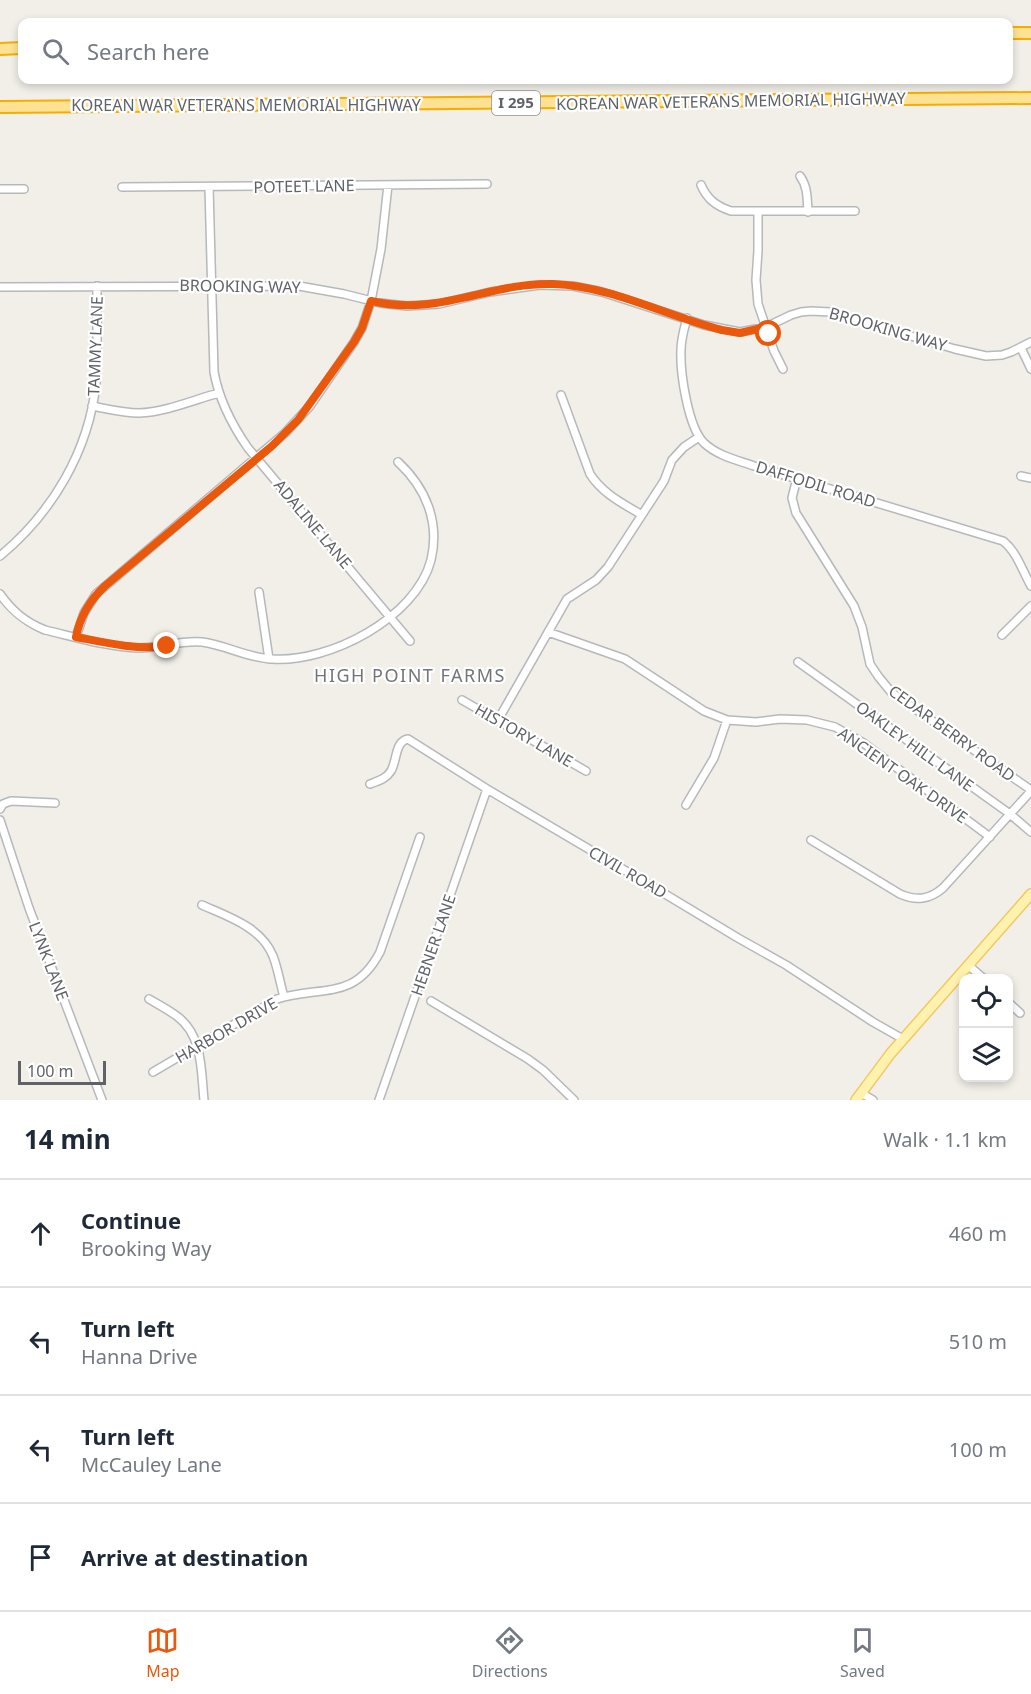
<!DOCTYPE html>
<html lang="en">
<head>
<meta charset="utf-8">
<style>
	body { margin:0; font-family:"Noto Sans",sans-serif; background:#f2f2f3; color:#1f2937 }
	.controls { position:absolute; right:18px; bottom:18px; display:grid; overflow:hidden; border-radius:12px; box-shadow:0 3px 9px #0003 }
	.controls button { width:54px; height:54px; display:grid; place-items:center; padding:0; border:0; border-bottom:2px solid #e0e1e3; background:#fff; color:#1f2937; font:30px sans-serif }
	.scale { position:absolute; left:18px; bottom:15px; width:88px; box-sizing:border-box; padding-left:6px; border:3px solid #5f6368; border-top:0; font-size:16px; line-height:21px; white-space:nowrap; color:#5f6368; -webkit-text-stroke:4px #fff; paint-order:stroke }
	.stop { position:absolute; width:18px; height:18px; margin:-14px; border:4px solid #ea580c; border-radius:50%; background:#fff }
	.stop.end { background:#ea580c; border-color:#fff; box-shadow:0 2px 6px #0008 }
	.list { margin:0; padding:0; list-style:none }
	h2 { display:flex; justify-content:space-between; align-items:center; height:78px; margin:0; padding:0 24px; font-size:26px }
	h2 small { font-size:20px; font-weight:400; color:#747a83 }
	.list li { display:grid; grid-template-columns:39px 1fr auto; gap:18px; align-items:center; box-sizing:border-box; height:108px; padding:0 24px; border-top:2px solid #e0e1e3 }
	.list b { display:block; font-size:22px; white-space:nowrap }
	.list p { margin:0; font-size:20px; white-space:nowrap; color:#747a83 }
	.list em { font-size:20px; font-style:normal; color:#747a83 }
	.icon { flex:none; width:33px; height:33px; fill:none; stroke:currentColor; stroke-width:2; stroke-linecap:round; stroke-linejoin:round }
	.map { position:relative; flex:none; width:1031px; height:1100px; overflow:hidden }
	.search { position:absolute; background:#fff; box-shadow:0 3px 9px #0003; left:18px; right:18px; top:18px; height:66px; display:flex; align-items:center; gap:15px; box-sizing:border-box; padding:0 21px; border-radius:12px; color:#747a83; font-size:22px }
	.sheet { height:510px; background:#fff }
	nav { display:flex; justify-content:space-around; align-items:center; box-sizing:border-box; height:84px; border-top:2px solid #e0e1e3; background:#fff; font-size:16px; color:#747a83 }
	nav a { display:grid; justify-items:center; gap:3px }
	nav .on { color:#ea580c }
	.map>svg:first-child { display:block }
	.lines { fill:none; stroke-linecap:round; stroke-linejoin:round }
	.minor-casing { stroke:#b5b8bc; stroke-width:10 }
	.major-casing { stroke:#f2c960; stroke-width:12 }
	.highway-casing { stroke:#f9ab00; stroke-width:14 }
	.minor { stroke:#fff; stroke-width:7 }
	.major { stroke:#fff2af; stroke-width:9 }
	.highway { stroke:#fde293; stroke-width:10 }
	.route { stroke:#ea580c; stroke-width:8 }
	.labels { text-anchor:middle; stroke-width:4.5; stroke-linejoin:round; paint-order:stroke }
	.shield { fill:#fff; stroke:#8f9295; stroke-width:1.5 }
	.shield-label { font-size:15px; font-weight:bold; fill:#5f6368 }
	.street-label { font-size:16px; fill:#5f6368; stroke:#fff }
	.neighbourhood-label { font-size:18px; letter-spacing:1.5px; fill:#70757a; stroke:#fff }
</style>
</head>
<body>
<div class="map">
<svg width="1031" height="1100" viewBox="0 0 1031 1100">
	<rect width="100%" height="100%" fill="#f1efe8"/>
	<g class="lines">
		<g class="minor-casing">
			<path id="minor" d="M800,176C808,187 807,199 808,212
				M701,185C707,199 716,206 731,211H855
				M122,187L487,184
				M209,187L214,372C219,400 232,425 248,448L410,641
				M0,189H24
				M758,211V251L756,280L758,304L774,351L783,369
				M0,287L299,286L344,294L380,303L407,306L439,304L490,292L540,285L573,286L602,292L704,325L740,332L766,327L791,315L801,312L811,311L830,312L955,349L986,356L1002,355L1011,352L1031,342
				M687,318C684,329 681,339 681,350C680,373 688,427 704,443C718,456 737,460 754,466L1003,541C1017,552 1022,570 1031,586
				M1021,348L1031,369
				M561,395L590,474C603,494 622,503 642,515
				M92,406C108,409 123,413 139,413C166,412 193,400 219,393
				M1021,476L1031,478
				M797,478L792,498L796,513L854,606L862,627L870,664L878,676L891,692L1031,790
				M0,556C52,513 89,451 96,383C97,371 97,358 97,346C97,326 97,306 97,286
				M259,592L269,659
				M0,594C12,611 25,622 45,630C75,637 107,647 139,648C160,648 180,640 202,642C226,645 247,658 272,659C329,663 416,618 431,560C440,522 426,488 398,462
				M548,632L625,659L704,711L727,720L756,722L780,719L807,720L835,727L862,742L990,837
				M1002,635L1031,606
				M76,637L84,613L96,594L285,433L310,406L354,342L362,328L371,301L381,249L388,185
				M798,662L1010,814L1031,832
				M462,700L586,771
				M498,720L567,599L596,580L608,567L664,481L672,460L684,447L699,437
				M370,784C378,781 386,779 391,771C397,761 395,741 408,739L487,789L665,894L738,938L786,965L873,1022L903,1039
				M686,805L714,758L727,720
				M0,809L3,804L11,801L55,803
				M0,820L29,908L102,1100
				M811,840L900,894C916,901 929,900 943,888L1031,791
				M202,905C229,917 261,927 273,956C278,969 280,983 284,997
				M968,965L983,978
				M149,999C159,1005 169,1010 178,1017C203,1036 201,1071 204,1100
				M431,1001L528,1059L543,1070L574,1100
				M1008,1002L1020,1013
				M153,1072L277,999C320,985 354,1002 380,952L420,837
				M861,1093L873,1100
				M379,1100L487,789"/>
		</g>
		<g class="major-casing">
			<path id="major" d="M856,1100L891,1053L1031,894"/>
		</g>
		<g class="highway-casing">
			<path id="highway" d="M1008,33H1031
				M0,49L22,48
				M0,107L1031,98"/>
		</g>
		<use href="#minor" class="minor"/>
		<use href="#major" class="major"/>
		<use href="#highway" class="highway"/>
	</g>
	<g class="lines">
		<path class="route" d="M167,646C135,650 107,643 76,637C80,616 90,600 105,586L272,446L298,420L354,342L362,328L371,301C438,317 490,282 553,284C612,286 666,316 722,330L740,333L766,327L769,334"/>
	</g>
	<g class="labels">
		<rect class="shield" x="492" y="91" width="48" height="24" rx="4.5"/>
		<g class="shield-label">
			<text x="516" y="108">I 295</text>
		</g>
		<g class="street-label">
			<text transform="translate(731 101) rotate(-1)" y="6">KOREAN WAR VETERANS MEMORIAL HIGHWAY</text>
			<text x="246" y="111">KOREAN WAR VETERANS MEMORIAL HIGHWAY</text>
			<text transform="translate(304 186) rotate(-1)" y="6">POTEET LANE</text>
			<text transform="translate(240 286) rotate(1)" y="6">BROOKING WAY</text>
			<text transform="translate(888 329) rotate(16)" y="6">BROOKING WAY</text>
			<text transform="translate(95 346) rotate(-88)" y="6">TAMMY LANE</text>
			<text transform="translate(816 484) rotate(17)" y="6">DAFFODIL ROAD</text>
			<text transform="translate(313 524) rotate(50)" y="6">ADALINE LANE</text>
			<text transform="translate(952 733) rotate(36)" y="6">CEDAR BERRY ROAD</text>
			<text transform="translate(524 735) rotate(30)" y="6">HISTORY LANE</text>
			<text transform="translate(915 746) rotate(36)" y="6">OAKLEY HILL LANE</text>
			<text transform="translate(903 775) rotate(35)" y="6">ANCIENT OAK DRIVE</text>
			<text transform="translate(628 872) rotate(30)" y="6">CIVIL ROAD</text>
			<text transform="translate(433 945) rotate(-71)" y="6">HEBNER LANE</text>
			<text transform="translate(49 961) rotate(69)" y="6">LYNK LANE</text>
			<text transform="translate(226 1030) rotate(-30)" y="6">HARBOR DRIVE</text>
		</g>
		<g class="neighbourhood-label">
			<text x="410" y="682">HIGH POINT FARMS</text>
		</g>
	</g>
</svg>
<div class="controls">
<button><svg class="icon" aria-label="locate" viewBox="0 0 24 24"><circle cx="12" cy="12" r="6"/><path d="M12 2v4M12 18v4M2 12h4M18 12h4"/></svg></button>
<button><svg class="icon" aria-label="layers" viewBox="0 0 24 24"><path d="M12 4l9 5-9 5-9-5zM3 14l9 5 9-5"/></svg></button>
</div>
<div class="scale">100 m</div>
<div class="stop" style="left:769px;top:334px"></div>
<div class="stop end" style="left:167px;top:646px"></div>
<div class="search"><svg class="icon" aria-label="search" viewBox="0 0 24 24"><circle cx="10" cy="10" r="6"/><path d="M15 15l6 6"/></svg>Search here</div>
</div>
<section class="sheet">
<h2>14 min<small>Walk · 1.1 km</small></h2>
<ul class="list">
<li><svg class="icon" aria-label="ahead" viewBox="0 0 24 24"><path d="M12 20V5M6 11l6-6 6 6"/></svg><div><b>Continue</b><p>Brooking Way</p></div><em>460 m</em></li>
<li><svg class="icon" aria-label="left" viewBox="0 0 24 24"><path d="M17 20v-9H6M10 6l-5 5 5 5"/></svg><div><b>Turn left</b><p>Hanna Drive</p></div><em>510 m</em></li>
<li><svg class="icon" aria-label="left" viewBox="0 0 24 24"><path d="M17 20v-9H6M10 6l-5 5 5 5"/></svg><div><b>Turn left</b><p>McCauley Lane</p></div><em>100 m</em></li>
<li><svg class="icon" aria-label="arrive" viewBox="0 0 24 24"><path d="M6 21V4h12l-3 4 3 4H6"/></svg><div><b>Arrive at destination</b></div></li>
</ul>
</section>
<nav>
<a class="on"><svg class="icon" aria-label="map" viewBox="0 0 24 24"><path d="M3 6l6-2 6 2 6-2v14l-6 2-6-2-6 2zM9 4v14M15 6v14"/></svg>Map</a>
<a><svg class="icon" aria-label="directions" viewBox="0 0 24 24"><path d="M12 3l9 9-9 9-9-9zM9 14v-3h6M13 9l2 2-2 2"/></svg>Directions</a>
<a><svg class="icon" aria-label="saved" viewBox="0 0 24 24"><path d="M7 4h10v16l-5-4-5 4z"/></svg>Saved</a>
</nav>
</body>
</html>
